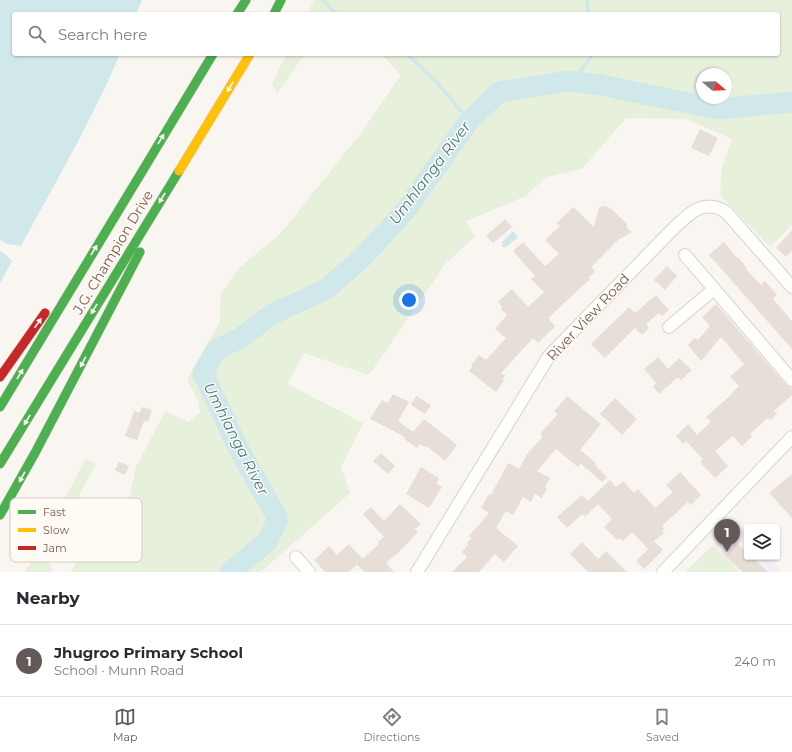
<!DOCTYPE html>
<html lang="en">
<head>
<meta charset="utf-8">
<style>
	body { margin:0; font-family:Montserrat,sans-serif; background:#f7f7f7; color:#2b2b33 }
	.controls { position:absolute; right:12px; bottom:12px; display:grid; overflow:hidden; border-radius:4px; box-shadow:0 1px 3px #0004 }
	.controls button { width:36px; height:36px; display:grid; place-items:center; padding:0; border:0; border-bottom:1px solid #e1e1e2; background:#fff; color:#2b2b33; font:20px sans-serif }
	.compass { position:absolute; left:696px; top:68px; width:36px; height:36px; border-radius:50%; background:#fff; box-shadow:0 1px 3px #0004; rotate:109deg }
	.you { position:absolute; left:409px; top:300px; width:14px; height:14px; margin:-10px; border:3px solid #fff; border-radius:50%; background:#1a73e8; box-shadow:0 0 0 6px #1a73e833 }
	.badge { display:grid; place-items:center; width:26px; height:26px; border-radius:50%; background:#625958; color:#fff; font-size:13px; font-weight:700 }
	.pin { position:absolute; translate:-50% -33px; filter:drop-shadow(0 1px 2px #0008) }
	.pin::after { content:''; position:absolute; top:21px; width:14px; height:12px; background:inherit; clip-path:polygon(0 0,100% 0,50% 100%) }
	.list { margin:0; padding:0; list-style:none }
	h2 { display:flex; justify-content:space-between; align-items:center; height:52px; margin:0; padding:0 16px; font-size:17px }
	h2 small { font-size:13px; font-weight:400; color:#7c7c81 }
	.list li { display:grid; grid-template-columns:26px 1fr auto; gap:12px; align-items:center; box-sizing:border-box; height:72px; padding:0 16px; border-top:1px solid #e1e1e2 }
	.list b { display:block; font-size:15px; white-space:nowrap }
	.list p { margin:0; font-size:13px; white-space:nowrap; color:#7c7c81 }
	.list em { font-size:13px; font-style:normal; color:#7c7c81 }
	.icon { flex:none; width:22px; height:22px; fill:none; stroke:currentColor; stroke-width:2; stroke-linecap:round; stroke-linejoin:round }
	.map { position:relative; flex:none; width:792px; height:572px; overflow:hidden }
	.search { position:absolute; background:#fff; box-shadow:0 1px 3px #0004; left:12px; right:12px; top:12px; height:44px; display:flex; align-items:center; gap:10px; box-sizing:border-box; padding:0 14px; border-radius:4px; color:#7c7c81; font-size:15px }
	.sheet { height:124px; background:#fff }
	nav { display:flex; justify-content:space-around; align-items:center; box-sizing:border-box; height:56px; border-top:1px solid #e1e1e2; background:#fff; font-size:11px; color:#7c7c81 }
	nav a { display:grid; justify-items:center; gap:2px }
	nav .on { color:#625958 }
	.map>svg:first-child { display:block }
	.education { fill:#f6eef6 }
	.green { fill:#e7f0db; fill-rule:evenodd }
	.water { fill:#d0e8ea }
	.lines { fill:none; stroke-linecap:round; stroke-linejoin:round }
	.stream { stroke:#d0e8ea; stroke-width:3.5 }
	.river { stroke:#d0e8ea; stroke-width:21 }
	.building { fill:#e6ded7 }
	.street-casing { stroke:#d7d1cb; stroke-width:14 }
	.fast-casing { stroke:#d9d2cb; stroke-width:10 }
	.slow-casing { stroke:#d9d2cb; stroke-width:10 }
	.jam-casing { stroke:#d9d2cb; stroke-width:10 }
	.street { stroke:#fefefd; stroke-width:12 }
	.fast { stroke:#4caf50; stroke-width:9 }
	.slow { stroke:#ffc107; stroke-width:9 }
	.jam { stroke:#c62828; stroke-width:9 }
	.oneway { fill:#fffaf3 }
	.labels { text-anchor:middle; stroke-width:3; stroke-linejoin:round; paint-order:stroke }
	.street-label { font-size:14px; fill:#7a5c4d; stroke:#fffaf3 }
	.water-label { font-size:15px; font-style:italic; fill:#437c86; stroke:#fffaf3 }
	.key { fill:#fffaf3; stroke:#d7cbc1; stroke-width:1 }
	.key-label { font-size:11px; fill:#7a5c4d }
</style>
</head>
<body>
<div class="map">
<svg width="792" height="572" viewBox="0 0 792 572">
	<rect width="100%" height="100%" fill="#f9f5f0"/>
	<path class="education" d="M735,524L747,536V557H767L782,572H685Z"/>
	<path class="green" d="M314,0H792V225L770,247L720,195L722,168L732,139L686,119L626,118L582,169L546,177L526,196L466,221L475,236L446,263L369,375L304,353L287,384L363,423L341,467L350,493L261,572H71L79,557L127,509L136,467L165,411L188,422L200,413L198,401L187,379L220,322L221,293L239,268L281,233L361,133L401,75L381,54H778V14H307ZM702,74H726V98H702Z
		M287,54H305L277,93L272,83Z
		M86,459L96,464L46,556L53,572H25Z
		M712,546L740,572H685Z"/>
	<path class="water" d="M0,0H142L136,14H14V54H120C92,120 55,183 21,246L7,244L0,240Z
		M513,231L518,237L506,247H502V242Z
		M0,251L5,254L12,261L0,283Z"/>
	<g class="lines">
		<path class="stream" d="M323,0L332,10L339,14
			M587,0L588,14
			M407,54L436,81L469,121
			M569,81L582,69L593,54"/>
		<path class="river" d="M230,572L267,542L278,519L238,448L203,373L217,349L239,339L274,313L325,290L361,259L406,210L469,121L499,92L569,81L601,85L717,109L792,102"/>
	</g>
	<path class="building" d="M700,129L718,138L709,156L691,148Z
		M606,206L611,209L624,221L627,224V228L632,232L618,240L591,267L595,271L588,278L590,279L548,318L555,326L538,343L533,338L501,373L505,376L502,380L504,381L496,392L469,371L472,367L471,366L479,355L486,360L506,338L495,329L507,315L501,309L502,307L498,302L512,289L528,307L544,292L531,279L535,276L513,251L523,242L545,266L559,254L545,240L560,226L557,223L573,207L594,227L599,207Z
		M505,219L512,227L493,243L486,236Z
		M792,230V251L786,257L776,248Z
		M724,242L737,258L738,257L747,268L746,269L761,285L765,281L777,295L773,299L792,321V349L709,255Z
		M667,266L677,276L665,290L654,280Z
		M656,295L669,310L662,316L659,313L646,324L649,328L642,335L635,328L605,358L591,344L629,307L635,313Z
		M716,304L786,385L792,388V395L774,411L777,414L770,420L768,418L750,434L752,437L742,446L733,436L715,451L728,466L715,478L700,462L703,459L686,441L683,444L676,436L688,424L697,435L711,422L706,417L732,394V393L739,386L730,377L744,364L721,337L701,361L688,345L694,338L698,340L710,326L702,317Z
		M658,357L668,369L679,358L692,370L681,380L678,377L659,394L653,386L656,383L644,369Z
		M393,394L409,402L398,421L413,432L424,419L457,445L445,461L427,446L426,447L419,444L417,448L404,439L405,437L370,419L382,400L388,403Z
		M416,396L431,405L425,414L411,405Z
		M567,396L601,424L580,450L596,463L595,465L607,477L602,482L580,463L578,467L556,449L537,471L550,478L545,487L547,488L542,498L535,494L531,502L523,497L513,515L506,511L496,528L518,546L504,562L495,554L479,572H452L467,557L462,552L468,545L467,543L472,538L469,536L489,513L481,508L489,494L491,495L508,463L519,469L527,454L543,437L540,434L558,414L554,412Z
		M615,398L637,419L622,435L600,414Z
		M142,407L152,410L148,422L144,421L137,440L125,436L134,411L139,413Z
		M381,453L395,466L388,474L373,461Z
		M119,462L129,466L125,475L115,470Z
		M421,467L439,478L436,483L442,487L429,508L406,494Z
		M680,472L701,495L691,505L688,502L662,526L665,529L662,531L664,533L654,541L663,550L644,569L636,561L648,549L632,532L623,541L620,538L617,540L604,527L612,519L598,504L585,517L582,514L567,528L557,517L582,495L588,501L610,480L616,487L623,481L634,493L638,489L655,508L673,492L666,485Z
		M792,474V518L769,493Z
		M400,504L421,524L415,529L418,532L402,549L386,563L394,572H364L357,564L379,544L378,542L384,537L363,514L371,507L384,521Z
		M582,542L598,559L606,551L627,572H588L570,554Z
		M737,543L747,553V557H752L768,572H743L725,556Z
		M349,544L363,559L349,572H325L314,560L329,546L337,555Z"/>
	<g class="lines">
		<g class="street-casing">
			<path id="street" d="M685,255L792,380
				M669,327L714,289
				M296,557L309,572
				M417,572L549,356L668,234C685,218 701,196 726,212L792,287
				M663,572L792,437"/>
		</g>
		<g class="fast-casing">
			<path id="fast" d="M237,14L246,0
				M274,14L281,0
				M0,407L213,54
				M0,464L179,171
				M0,515L35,453L140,252"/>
		</g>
		<g class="slow-casing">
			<path id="slow" d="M179,171L250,54"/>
		</g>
		<g class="jam-casing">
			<path id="jam" d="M0,377L45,313"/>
		</g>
		<use href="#street" class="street"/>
		<use href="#fast" class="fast"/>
		<use href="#slow" class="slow"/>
		<use href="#jam" class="jam"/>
	</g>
	<defs><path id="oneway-solid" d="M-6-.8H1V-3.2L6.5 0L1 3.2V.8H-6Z"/></defs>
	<g class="oneway">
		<use href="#oneway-solid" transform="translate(230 87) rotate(121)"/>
		<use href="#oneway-solid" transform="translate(161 139) rotate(-59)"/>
		<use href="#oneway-solid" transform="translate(162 198) rotate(121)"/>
		<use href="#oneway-solid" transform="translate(94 250) rotate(-59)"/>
		<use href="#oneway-solid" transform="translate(94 309) rotate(121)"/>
		<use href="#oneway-solid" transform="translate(38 323) rotate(-55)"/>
		<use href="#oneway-solid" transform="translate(83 362) rotate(118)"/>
		<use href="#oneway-solid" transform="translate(20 374) rotate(-59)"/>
		<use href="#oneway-solid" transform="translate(27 420) rotate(121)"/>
		<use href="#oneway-solid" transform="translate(22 477) rotate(119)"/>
	</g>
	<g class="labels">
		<g class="street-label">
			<text transform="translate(113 252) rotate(-59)" y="5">J.G. Champion Drive</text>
			<text transform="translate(588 317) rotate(-47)" y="5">River View Road</text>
		</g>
		<g class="water-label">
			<text transform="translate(430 173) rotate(-53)" y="5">Umhlanga River</text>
			<text transform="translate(236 439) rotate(63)" y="5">Umhlanga River</text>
		</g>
	</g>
	<rect x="10" y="498" width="132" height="64" rx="6" class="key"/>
	<rect x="18" y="510" width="18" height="4" fill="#4caf50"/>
	<rect x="18" y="528" width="18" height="4" fill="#ffc107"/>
	<rect x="18" y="546" width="18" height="4" fill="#c62828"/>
	<g class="key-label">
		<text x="43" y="516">Fast</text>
		<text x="43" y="534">Slow</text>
		<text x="43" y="552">Jam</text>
	</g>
</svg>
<div class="controls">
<button><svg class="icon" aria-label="layers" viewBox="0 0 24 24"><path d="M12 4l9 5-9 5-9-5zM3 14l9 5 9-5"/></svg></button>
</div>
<svg class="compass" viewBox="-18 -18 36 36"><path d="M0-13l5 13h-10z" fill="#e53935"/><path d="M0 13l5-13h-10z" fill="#7c7c81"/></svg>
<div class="you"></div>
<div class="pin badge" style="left:727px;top:552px">1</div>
<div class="search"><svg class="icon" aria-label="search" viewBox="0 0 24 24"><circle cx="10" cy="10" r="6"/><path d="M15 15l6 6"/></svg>Search here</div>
</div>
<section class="sheet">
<h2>Nearby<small></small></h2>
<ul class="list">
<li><span class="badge">1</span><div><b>Jhugroo Primary School</b><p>School · Munn Road</p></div><em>240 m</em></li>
</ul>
</section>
<nav>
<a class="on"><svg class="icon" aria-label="map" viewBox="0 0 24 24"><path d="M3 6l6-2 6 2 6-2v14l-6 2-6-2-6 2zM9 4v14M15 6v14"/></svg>Map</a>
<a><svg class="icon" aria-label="directions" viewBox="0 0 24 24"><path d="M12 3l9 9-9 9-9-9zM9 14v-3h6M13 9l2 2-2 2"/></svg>Directions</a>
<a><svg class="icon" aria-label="saved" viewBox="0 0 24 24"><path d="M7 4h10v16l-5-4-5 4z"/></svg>Saved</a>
</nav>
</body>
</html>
